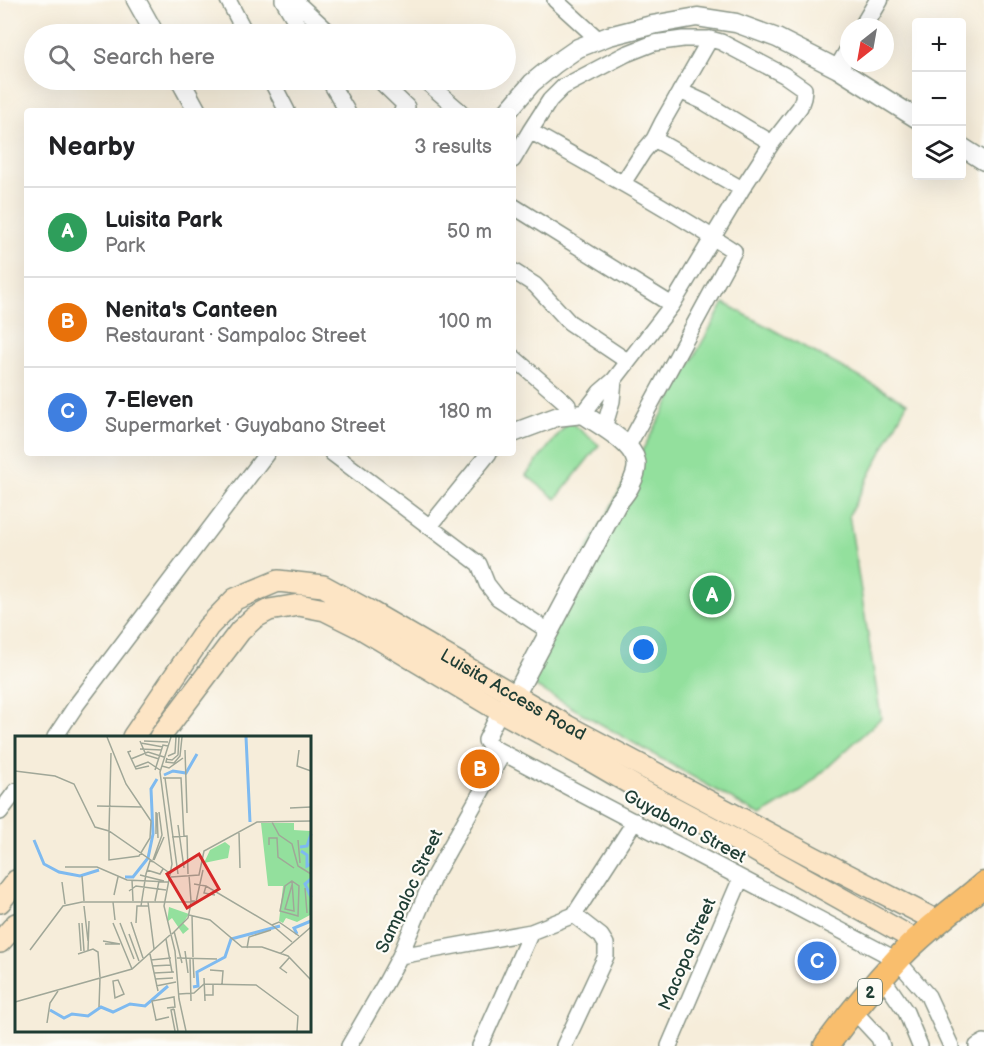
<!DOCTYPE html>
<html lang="en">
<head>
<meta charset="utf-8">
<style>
	body { margin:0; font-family:"Balsamiq Sans",sans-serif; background:#f6f6f6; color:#202124 }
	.controls { position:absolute; right:18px; top:18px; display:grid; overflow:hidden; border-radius:6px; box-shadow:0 6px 24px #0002 }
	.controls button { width:54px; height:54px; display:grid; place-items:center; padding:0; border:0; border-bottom:2px solid #e0e0e0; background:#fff; color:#202124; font:30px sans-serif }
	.compass { position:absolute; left:840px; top:18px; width:54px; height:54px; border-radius:50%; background:#fff; box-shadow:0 6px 24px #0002; rotate:211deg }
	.you { position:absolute; left:644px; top:650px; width:21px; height:21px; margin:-15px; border:4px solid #fff; border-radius:50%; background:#1a73e8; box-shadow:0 0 0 9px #1a73e833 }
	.badge { display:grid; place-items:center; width:39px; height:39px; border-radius:50%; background:#b5179e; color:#fff; font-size:20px; font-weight:700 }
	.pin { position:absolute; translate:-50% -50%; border:3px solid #fff; box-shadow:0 2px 6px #0006 }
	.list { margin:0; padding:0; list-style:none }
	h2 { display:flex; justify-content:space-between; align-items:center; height:78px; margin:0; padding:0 24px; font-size:26px }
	h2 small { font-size:20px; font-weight:400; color:#757577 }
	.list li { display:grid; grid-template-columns:39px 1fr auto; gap:18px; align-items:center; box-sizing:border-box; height:90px; padding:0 24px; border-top:2px solid #e0e0e0 }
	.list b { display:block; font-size:22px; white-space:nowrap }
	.list p { margin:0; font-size:20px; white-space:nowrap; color:#757577 }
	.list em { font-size:20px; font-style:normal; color:#757577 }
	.icon { flex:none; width:33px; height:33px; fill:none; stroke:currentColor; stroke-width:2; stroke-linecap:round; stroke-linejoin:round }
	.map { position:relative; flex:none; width:984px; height:1046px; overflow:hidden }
	.search { position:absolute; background:#fff; box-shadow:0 6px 24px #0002; left:24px; top:24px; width:492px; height:66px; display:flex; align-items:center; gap:15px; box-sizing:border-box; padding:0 21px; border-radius:33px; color:#757577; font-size:22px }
	.panel { position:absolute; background:#fff; box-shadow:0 6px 24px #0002; left:24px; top:108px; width:492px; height:348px; border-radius:6px }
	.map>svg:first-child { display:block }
	.green { fill:#93e09d; stroke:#598e68; stroke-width:1.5 }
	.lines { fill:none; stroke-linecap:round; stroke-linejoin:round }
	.minor-casing { stroke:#8a9587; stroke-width:18 }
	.tertiary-casing { stroke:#8a9587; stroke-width:21 }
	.secondary-casing { stroke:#8a9587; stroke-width:24 }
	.trunk-casing { stroke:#8a9587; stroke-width:27 }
	.minor { stroke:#fff; stroke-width:15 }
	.tertiary { stroke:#fff; stroke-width:18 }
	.secondary { stroke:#fde5c5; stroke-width:21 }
	.trunk { stroke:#f9be6d; stroke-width:24 }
	.labels { text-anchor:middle; stroke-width:4.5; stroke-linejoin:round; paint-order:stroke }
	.shield { fill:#fdfcf7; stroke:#62766e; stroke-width:1.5 }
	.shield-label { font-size:16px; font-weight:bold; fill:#1f3d34 }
	.street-label { font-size:18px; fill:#1f3d34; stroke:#fdfcf7 }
	.inset-river { fill:none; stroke:#7ebaf0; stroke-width:3 }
	.inset-road { fill:none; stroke:#a0a798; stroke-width:1.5 }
	.view { fill:#d62828; fill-opacity:0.15; stroke:#d62828; stroke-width:3 }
	.inset-edge { fill:none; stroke:#1f3d34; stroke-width:3 }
</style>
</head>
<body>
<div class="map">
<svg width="984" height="1046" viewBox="0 0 984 1046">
	<rect width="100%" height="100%" fill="#fdfcf7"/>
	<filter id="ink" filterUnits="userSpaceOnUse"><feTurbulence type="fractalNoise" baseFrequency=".0167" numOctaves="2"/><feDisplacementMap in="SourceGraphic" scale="12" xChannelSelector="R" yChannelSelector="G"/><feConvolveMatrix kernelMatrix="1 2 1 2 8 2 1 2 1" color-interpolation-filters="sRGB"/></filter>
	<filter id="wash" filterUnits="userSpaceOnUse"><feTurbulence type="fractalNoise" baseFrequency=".008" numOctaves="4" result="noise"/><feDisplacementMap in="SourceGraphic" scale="24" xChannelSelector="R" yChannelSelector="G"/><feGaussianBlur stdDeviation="1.35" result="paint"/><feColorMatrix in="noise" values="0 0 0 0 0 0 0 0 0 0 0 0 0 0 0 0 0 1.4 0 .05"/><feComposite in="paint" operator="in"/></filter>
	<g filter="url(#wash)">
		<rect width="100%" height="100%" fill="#f6edda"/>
		<path class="green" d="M724,303L907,403L849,515L881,718L802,791L761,816L517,676Z
			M569,421L599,445L556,499L526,475Z"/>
	</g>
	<g filter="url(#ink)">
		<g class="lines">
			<g class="minor-casing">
				<path id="minor" d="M228,0L246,34
					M283,0L303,34
					M294,0L331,34
					M555,0L599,40
					M271,80L287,111
					M329,80L347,111
					M379,80L407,107H404L402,111
					M424,80L460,111
					M680,91L704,102L772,143
					M654,139L742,189
					M513,160L530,131
					M623,183L643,152L654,139L662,123L710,39
					M513,206L672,305L742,189L772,143L800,107L803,98L804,89L784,75L721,42L710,39H683L654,43L626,54L563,87L550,100L530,131C599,170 668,208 734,251L628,446
					M513,271L535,285L569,322L627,361
					M513,357L565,402L568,405L569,415
					M583,414L600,392L614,380L672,305
					M604,428L612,401L614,380
					M332,453L479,564L487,584L498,598L550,632
					M430,526L489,453
					M500,711L486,740V741L492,747L897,960L928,996L951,1046
					M55,737L77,704L267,453
					M0,812L16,791
					M400,956L531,932L574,915L635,821
					M882,977L906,1012L920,1046
					M853,1010L879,1038L882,1046
					M349,1046L386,982L400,956L433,878L503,753
					M480,1046L531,932
					M564,1046L606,956V944L601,936L574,915
					M669,1046L741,878
					M977,1046L984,1042"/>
			</g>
			<g class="tertiary-casing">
				<path id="tertiary" d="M136,0L155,34
					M863,27L879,0
					M838,69L849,50
					M180,80L197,111
					M508,111L532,83L555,64L578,48L609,36L652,25L697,17L736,23L777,38L838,69L916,118
					M962,147L984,161
					M506,705L515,696L617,504C622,498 628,491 631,484C634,478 638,468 636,461C632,442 599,425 583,414L556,417L513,433"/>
			</g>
			<g class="secondary-casing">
				<g id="secondary">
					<path id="s1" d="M133,737L208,627L235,599L278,581L323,586L369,611L567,726L813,857L939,922"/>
					<path d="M160,737L240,631L254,618L269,610L299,605L325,610L359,627L500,711L588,759L650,795L756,851L917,941"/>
					<path d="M0,902L16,881"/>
					<path d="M0,942L16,924"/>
				</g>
			</g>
			<g class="trunk-casing">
				<path id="trunk" d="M826,1046C848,1016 872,987 897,960C922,932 955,909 984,884"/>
			</g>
			<use href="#minor" class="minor"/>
			<use href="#tertiary" class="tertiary"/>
			<use href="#secondary" class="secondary"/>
			<use href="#trunk" class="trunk"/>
		</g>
	</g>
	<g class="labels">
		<rect class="shield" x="858" y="979" width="24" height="26" rx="4.5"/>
		<g class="shield-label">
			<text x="870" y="998">2</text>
		</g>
		<g class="street-label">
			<text dy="6" stroke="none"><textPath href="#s1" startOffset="483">Luisita Access Road</textPath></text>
			<text transform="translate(685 826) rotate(28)" y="6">Guyabano Street</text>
			<text transform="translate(409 891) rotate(-65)" y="6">Sampaloc Street</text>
			<text transform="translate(687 954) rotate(-67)" y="6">Macopa Street</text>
		</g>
	</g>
	<g transform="translate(15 736)">
		<rect width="296" height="296" fill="#f6edda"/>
		<path d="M246,87H279V94L295,95V179L282,186L271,182L268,187L264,185L268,150H253ZM210,106L215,110L213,122L189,127L195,114ZM154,171L174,178L168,187L174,193L168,198L157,182L152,186Z" fill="#93e09d"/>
		<path class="inset-river" d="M231,1L235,86M149,39L158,35L171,37L182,18M19,104L29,128L44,136L65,140L84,134M285,111L292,110L296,98M286,115L292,119V130L296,128M110,141H118L133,122L138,98L136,53L142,43M296,143L290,148L296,161M282,198L279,192L296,185M178,251L183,250L182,236L210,221L216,203L265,190M35,274L49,282L57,278L73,280L86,271L98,276L115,268L130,270L153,250"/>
		<path class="inset-road" d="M92,1L111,48L136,85L135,102L124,120L94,124V95M156,1L145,36L157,128L149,170L160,215L164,263L171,295M125,5L131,19L144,23M129,5L153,6M126,7L148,11M125,13L147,14M170,14L172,77M284,14L282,30L296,35M116,15L113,16L121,33L134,30M153,20L160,17L161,1M152,22L151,26L159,27L165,20L167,1M116,23L133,16L149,21M151,23L157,24L163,19L164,1M147,30L154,32L168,22M120,31L133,26L145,34M140,34L148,9L153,10M0,35L40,40L59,48L80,91L94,95L156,138M148,42H166L169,100M150,42L163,138M82,70L127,71M275,72L296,71M141,76V98M142,77L143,102M257,86L264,99L277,108L283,130L296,138M163,89L169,132M94,95L96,17M224,97L225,132M157,101L172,100L173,138M283,104L285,127M254,109V102H262L263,121L279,132M138,124L147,99L144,76M139,124L149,101M50,131H82L112,144L154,146M132,134L145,138L148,133M125,139L149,145M174,139L176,165H180M67,140L69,165M156,141L184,139L189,115L242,86L296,85M117,144L118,165M277,145L284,150L283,180L265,175L270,150ZM47,146L50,168M179,148L191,150L257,189L277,206M277,149L270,173L279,175L277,145M191,150L189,157L200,159M290,152L292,177M114,155L121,150L151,154M99,159L103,141M140,165L144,145M98,166L100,184M133,166L139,213M69,170L73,205M126,170L131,138L135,125L139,126M174,179L195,184L227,211H247L273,220L296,244M177,179L178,221M116,186L128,222M64,187L66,215M67,187L69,215M98,187L117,233M105,187L119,223M121,187L122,170H133M257,189L264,186L284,200M159,195L167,227M114,198L124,225M157,198L173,182L176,167M151,203L157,236M88,205L105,208H90M232,212L234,201L256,194M15,214L48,170L67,166H181L188,134M73,214L74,185M170,215L173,237M63,218L78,213L83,216L85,241M135,218L143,255M265,218L296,191M162,222L202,223M178,222L179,242M175,223L176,265M136,224L156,222M137,230L156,229M195,234L208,235L207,248M139,237L159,236M272,237L265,232L274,222M189,242L190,265M140,243L158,242M103,244L109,258L100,262L98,245ZM141,250L161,246M164,258L179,257L189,248L241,249L283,280L282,295M189,259H198V248M0,266L117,233L155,199M84,271L85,242M152,272L160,271L159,261L137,265L141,284L154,281M159,273L156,274L160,295M159,273L163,295M32,287L35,267L43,255"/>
		<path class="view" d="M184,118L204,153L172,172L152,138Z"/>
		<rect width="296" height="296" class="inset-edge"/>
	</g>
</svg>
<div class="controls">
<button>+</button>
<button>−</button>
<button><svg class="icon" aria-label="layers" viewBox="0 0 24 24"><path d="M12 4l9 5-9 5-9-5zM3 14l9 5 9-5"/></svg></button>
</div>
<svg class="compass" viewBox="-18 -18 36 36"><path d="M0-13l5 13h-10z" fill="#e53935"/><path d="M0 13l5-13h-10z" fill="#757577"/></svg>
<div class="you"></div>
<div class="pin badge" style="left:712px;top:595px;background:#2e9e5b">A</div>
<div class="pin badge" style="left:480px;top:769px;background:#e8710a">B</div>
<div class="pin badge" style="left:817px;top:961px;background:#3f7fe0">C</div>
<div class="search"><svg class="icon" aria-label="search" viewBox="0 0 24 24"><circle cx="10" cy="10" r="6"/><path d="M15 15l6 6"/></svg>Search here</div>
<section class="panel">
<h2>Nearby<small>3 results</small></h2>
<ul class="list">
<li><span class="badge" style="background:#2e9e5b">A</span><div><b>Luisita Park</b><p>Park</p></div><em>50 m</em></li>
<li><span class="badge" style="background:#e8710a">B</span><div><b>Nenita's Canteen</b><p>Restaurant · Sampaloc Street</p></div><em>100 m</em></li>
<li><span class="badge" style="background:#3f7fe0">C</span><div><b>7-Eleven</b><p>Supermarket · Guyabano Street</p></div><em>180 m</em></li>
</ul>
</section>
</div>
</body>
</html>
